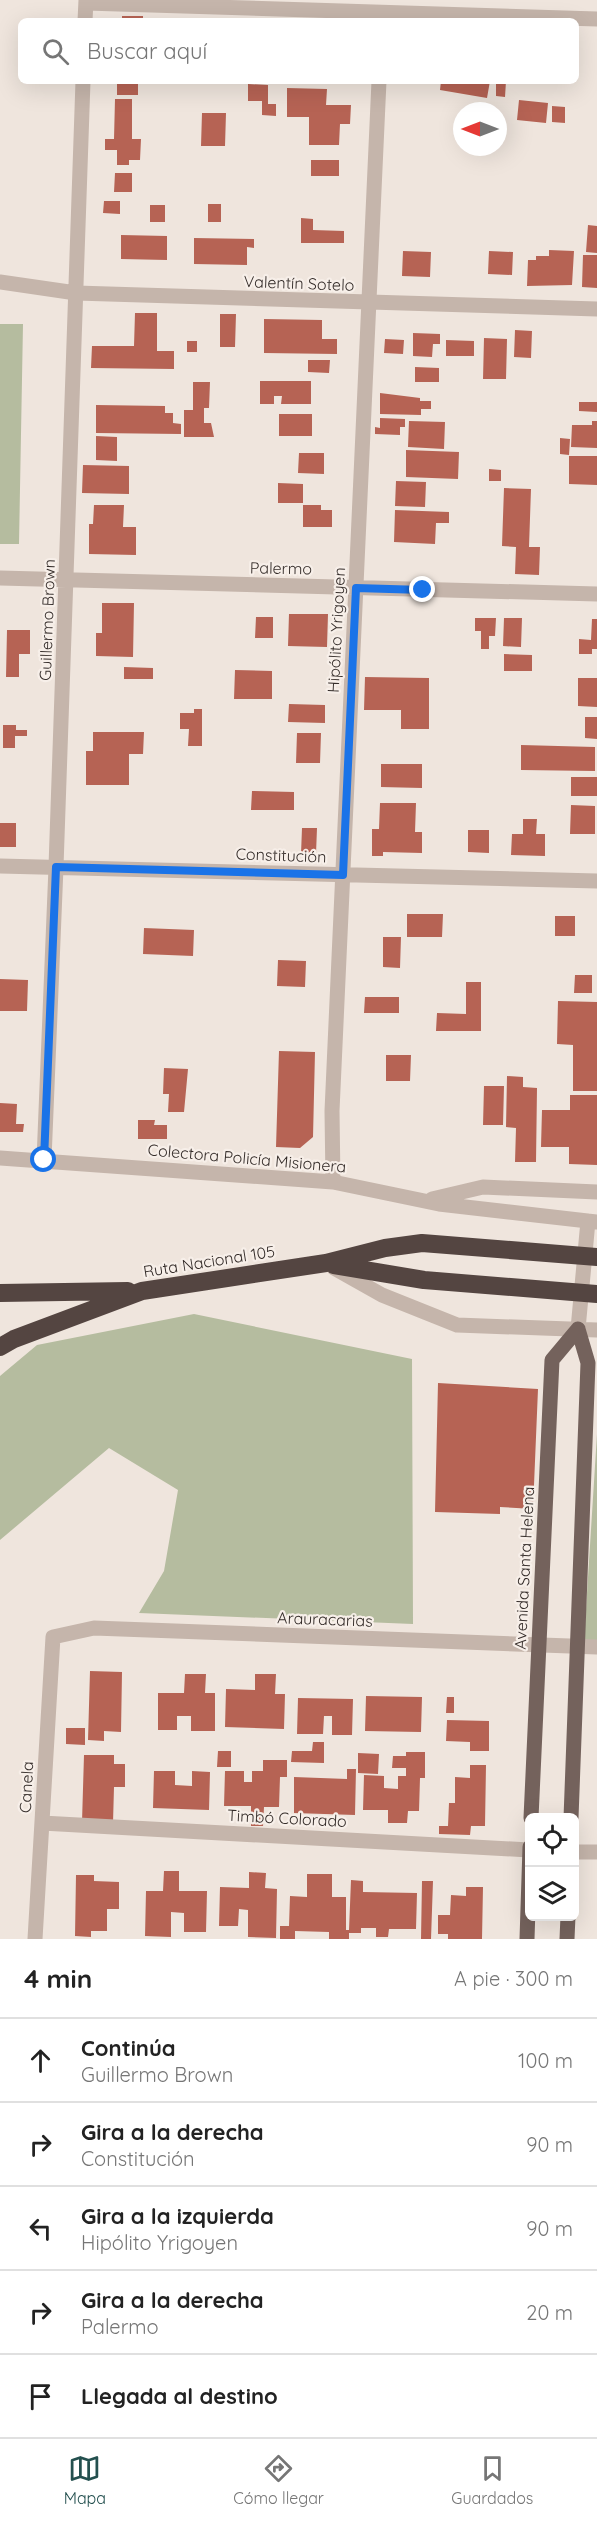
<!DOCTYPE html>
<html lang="es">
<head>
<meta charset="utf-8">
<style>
	body { margin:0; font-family:Quicksand,sans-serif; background:#f6f6f6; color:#222 }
	.controls { position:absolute; right:18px; bottom:18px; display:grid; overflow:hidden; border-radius:9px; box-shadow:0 6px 24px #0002 }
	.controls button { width:54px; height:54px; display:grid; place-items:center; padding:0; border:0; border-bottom:2px solid #e0e0e0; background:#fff; color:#222; font:30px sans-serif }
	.compass { position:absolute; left:453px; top:102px; width:54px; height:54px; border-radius:50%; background:#fff; box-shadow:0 6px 24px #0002; rotate:270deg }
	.stop { position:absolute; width:18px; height:18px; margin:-14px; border:4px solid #1a73e8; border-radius:50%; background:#fff }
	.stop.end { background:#1a73e8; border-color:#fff; box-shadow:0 2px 6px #0008 }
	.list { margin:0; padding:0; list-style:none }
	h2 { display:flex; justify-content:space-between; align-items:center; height:78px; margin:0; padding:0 24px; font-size:26px }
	h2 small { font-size:20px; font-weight:400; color:#767676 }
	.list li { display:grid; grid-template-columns:39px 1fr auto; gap:18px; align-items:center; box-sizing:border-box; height:84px; padding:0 24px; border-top:2px solid #e0e0e0 }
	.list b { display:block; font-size:22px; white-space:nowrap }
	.list p { margin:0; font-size:20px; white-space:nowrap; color:#767676 }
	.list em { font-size:20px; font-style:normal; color:#767676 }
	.icon { flex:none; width:33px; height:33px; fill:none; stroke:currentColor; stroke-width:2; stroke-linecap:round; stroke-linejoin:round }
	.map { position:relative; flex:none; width:597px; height:1939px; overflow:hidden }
	.search { position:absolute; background:#fff; box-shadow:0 6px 24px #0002; left:18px; right:18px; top:18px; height:66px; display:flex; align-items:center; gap:15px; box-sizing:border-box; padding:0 21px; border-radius:9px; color:#767676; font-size:22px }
	.sheet { height:498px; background:#fff }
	nav { display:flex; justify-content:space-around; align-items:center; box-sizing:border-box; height:84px; border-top:2px solid #e0e0e0; background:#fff; font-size:16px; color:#767676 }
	nav a { display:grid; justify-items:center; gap:3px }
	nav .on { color:#24504f }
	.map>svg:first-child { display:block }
	.green { fill:#b5bc9f }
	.building { fill:#b66354 }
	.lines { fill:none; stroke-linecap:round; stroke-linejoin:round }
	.minor { stroke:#c5b5ab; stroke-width:15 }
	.major { stroke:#74625c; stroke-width:15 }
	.highway { stroke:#544541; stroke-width:18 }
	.route { stroke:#1a73e8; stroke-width:8 }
	.labels { text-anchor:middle; stroke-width:4.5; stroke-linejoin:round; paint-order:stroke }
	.street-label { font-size:16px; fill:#342c29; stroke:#f7efe9 }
</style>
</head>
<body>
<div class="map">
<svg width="597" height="1939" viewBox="0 0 597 1939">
	<rect width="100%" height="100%" fill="#efe5dd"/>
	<path class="green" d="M0,324H23L19,544H0Z
		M194,1314L412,1359L413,1624L139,1613L164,1571L178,1490L109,1448L0,1540V1376L37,1345Z
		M597,1434V1641H584Z"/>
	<path class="building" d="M122,16H143V21H122Z
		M117,81H138V95H117Z
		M441,81H490L487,98L440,90Z
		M496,81H506L505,97L496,96Z
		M248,84L268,85V104H276V116L262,115V101H248Z
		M287,88L327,89L326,105H351L350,124H340L339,145H309V117H287Z
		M115,99H132V139H141L140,160H129V165H117V150H105V139H114Z
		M519,100L548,103L546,123L517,120Z
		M552,106L565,107V123L552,122Z
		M202,113H226L225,146H201Z
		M311,160H339V176H311Z
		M115,173H132V192H114Z
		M104,201H120V214L103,213Z
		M208,204H221V222H208Z
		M150,205H165V222H150Z
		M301,218L313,219V230L344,231V243H301Z
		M588,225L597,226V253L586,252Z
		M121,235L167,236V260L121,259Z
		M194,238L254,239V248L247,247V265L194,264Z
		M549,250L574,251L572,285L527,286L528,260H536V256H549Z
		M403,251L431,252L430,277L402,276Z
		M489,251L513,252L512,275L488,274Z
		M583,255H597V288L582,287Z
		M135,313H157V351H174V369L91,368L92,346H134Z
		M220,314H236L235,347H220Z
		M264,319L322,320V339H337V354L264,353Z
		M515,330L532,331L531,358L514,357Z
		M413,333L440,334V344H433L432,357L413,356Z
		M484,338L507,339L506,379H483Z
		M385,339L404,340L403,354L384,353Z
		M446,340L474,341V356H446Z
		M187,341H197V352H187Z
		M308,360H330L329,373L308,372Z
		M415,367L439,368V382H415Z
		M260,381H311V404H281L282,396H274V404H260Z
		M193,382H210L209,408H204V423H211L214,437H184V410H193Z
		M380,393L420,398V401H431V409H421V415L380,414Z
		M579,402H597V412L579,411Z
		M96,405L165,406V413H173V423L181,424V434L96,433Z
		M279,414H312V436H279Z
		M380,418L405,419V427H400V435L375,434V427L380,428Z
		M409,421L445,422L444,449L408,447Z
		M592,421H597V448L571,447L572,425H592Z
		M96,436L117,437V461L96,460Z
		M560,438L570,439L569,455L560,454Z
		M406,450L459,452L458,479L406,477Z
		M299,453H324V474L298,473Z
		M569,456H597V485L569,484Z
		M83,465L129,466V494L82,493Z
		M489,469L501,470V481H489Z
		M396,481L426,482L425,507L395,506Z
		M278,483L303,484V503H278Z
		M504,488L531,489L529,547H540L539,575L515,574L516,547L502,546Z
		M94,505H124L123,527H136V555L89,554V524H93Z
		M303,505H321V510H332V527H303Z
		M395,510L449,512V523H436L435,544L394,542Z
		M102,603H134L133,657L96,656V633H102Z
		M289,614H328L327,647L288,646Z
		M256,617H273V638H255Z
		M475,618H496L495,636H489V649H481V631H475Z
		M504,618H522L521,647L503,646Z
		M592,619H597V649H592V654H579V639L591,640Z
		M7,630H30V654H19V677H6Z
		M504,654L532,655V671H504Z
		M124,667L153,668V679H124Z
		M235,670L272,671V699H234Z
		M365,677L429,678V729H401V710H364Z
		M578,678H597V707L578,706Z
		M289,704L325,705V723L288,722Z
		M194,709H202V746H188L189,729H180V713H194Z
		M585,717H597V739L585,738Z
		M3,725H16V730H27V736H15V748H3Z
		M93,732H144L143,754H129V785H86V751H93Z
		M297,733H321L320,763H296Z
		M521,745L595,747V771L521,770Z
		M381,764H422V788L381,787Z
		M571,777H597V796H571Z
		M252,791L294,792V810H251Z
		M380,803H416L415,832H422V853L383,852V856H372V829H379Z
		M571,805L595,806V834H570Z
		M523,819H537L536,834H545V856L511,855L512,834H523Z
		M0,823H16V847H0Z
		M302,828H317L316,854H301Z
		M468,830H489V853L468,852Z
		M407,914H443L442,937H407Z
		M555,916H575V936H555Z
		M144,928L194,930L193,956L143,954Z
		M383,937H401L400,968L383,967Z
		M278,960L306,961L305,987L277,986Z
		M575,975H592V993H574Z
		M0,979L28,980L27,1011H0Z
		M466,982H481V1031H436L437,1013L466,1014Z
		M365,997H399V1013H364Z
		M558,1001L597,1002V1091H573V1045L557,1044Z
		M279,1051L315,1052L313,1137L300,1148L276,1147Z
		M386,1055H411L410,1081H386Z
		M164,1068L188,1069L184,1112H168L169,1094H163Z
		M507,1076L523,1077V1087L537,1088L536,1162H515L516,1128L506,1127Z
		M484,1086H504L503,1125H483Z
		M570,1095H597V1165L569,1164V1147H541L542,1110H570Z
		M0,1103L17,1104L16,1124H24L23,1132H0Z
		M138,1120H155L154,1125H167V1139H138Z
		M438,1383L538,1389L533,1509L500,1507V1514L435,1512Z
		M90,1671L122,1672L121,1732L104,1731V1741L88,1740Z
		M185,1674H206L205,1693H215V1731H191V1716H177V1730H158V1693H184Z
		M255,1674H276L275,1694H285L284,1729L225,1727L226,1689L255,1690Z
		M366,1696L422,1697L421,1732L365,1731Z
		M447,1697H454V1713H446Z
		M298,1698L353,1699L352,1735H332V1716H324L323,1734H297Z
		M447,1720L489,1721V1751H470V1742L446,1741Z
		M66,1728H85V1745L66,1744Z
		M313,1742H324V1763L291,1762L292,1751H312Z
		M218,1751H231V1767H217Z
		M406,1752H425V1778H420L419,1811H408L407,1823H388V1810H363L364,1775L384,1776V1788L398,1789V1776H406V1768H392L393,1756H406Z
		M358,1753L379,1754L378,1774L358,1773Z
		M84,1755H114V1764H125V1787H114L113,1823L82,1822Z
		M263,1760H287V1777H280L279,1807H264L263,1826H251V1806H224L225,1771H244V1782H252V1771H263Z
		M470,1765H486L485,1826H471L470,1835L439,1834V1826H448L449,1803H455V1777L470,1778Z
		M347,1769H356L355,1815L294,1813V1777L347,1779Z
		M154,1771H175V1785L192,1786V1771L210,1772L209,1810L153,1808Z
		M164,1871H179V1891H207L206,1932H184V1913L171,1912V1937L145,1936L146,1891H163Z
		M249,1872L266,1873L265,1888L277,1889L276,1938L248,1937V1910L239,1909L238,1926H219L220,1887L249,1888Z
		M307,1874H332V1897H346V1930H349L351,1880L363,1881V1892L417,1893L416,1929H389L388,1937H376V1928H361V1933H349V1939H329V1932L295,1931V1939H280V1926H289L290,1896L307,1897Z
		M76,1875H94V1881L119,1882V1909H107V1931H91V1937L75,1936Z
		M422,1881H433L431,1939H421Z
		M466,1887H483L482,1939H448V1934H438V1915H450L451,1895L466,1896Z"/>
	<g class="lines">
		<path class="minor" d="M86,3L597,19
			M85,21L86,0
			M0,282L76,293L597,309
			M0,578L597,594
			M0,866L597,881
			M0,1158L333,1182L439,1204L597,1222
			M44,1160L56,867L83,81
			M333,1182L332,1111L379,81
			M432,1199L483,1187L597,1192
			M334,1268L382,1295L457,1325L597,1330
			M578,1329L588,1221
			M42,1823L529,1850
			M574,1852H597
			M35,1939L53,1637L94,1628L597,1647"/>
		<path class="major" d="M531,1818L552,1360L578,1329
			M571,1818L588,1363L578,1329
			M527,1939L530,1847
			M567,1939L568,1916"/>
		<path class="highway" d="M334,1265L424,1280L597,1294
			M0,1293L128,1291
			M0,1347L14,1339L142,1291L326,1263L385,1248L422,1243L597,1257"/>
	</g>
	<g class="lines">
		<path class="route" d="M44,1160L56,867L343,875L356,588L423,590"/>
	</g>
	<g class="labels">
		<g class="street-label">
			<text transform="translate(299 283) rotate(2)" y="6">Valentín Sotelo</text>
			<text transform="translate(281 568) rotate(1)" y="6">Palermo</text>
			<text transform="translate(47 620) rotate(-88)" y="6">Guillermo Brown</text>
			<text transform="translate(336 630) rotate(-87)" y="6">Hipólito Yrigoyen</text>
			<text transform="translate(281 855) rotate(2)" y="6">Constitución</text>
			<text transform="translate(247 1158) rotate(5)" y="6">Colectora Policía Misionera</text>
			<text transform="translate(209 1261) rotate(-9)" y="6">Ruta Nacional 105</text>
			<text transform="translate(524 1568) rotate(-87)" y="6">Avenida Santa Helena</text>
			<text transform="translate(325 1619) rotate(2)" y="6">Arauracarias</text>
			<text transform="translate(26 1787) rotate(-87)" y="6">Canela</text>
			<text transform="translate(287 1818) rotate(3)" y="6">Timbó Colorado</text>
		</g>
	</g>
</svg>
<div class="controls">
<button><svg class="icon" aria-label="locate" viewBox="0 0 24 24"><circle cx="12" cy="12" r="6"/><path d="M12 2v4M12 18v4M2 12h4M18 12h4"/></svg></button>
<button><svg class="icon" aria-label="layers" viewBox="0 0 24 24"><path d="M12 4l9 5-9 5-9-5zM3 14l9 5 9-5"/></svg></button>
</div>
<svg class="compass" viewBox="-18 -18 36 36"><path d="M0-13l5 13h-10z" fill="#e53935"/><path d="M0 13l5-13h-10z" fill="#767676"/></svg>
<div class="stop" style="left:44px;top:1160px"></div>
<div class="stop end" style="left:423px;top:590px"></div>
<div class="search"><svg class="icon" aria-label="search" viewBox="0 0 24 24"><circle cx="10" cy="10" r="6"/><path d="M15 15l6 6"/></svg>Buscar aquí</div>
</div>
<section class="sheet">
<h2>4 min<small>A pie · 300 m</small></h2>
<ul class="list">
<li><svg class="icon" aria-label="ahead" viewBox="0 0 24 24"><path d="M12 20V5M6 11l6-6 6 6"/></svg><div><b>Continúa</b><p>Guillermo Brown</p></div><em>100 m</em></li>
<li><svg class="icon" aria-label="right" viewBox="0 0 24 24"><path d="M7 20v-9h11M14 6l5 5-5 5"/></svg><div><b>Gira a la derecha</b><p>Constitución</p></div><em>90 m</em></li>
<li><svg class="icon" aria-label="left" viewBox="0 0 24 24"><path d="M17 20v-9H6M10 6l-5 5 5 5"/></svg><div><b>Gira a la izquierda</b><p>Hipólito Yrigoyen</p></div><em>90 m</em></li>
<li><svg class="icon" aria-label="right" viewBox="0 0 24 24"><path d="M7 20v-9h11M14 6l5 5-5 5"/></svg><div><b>Gira a la derecha</b><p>Palermo</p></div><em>20 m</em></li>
<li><svg class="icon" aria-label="arrive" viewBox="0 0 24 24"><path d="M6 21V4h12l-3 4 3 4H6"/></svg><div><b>Llegada al destino</b></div></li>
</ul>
</section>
<nav>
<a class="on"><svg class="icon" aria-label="map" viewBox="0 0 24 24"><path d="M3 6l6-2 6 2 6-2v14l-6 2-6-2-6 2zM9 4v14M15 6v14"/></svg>Mapa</a>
<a><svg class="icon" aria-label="directions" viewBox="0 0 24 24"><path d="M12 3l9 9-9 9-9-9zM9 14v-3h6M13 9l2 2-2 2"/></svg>Cómo llegar</a>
<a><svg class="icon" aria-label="saved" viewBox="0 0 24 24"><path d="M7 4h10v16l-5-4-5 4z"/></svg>Guardados</a>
</nav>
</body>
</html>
